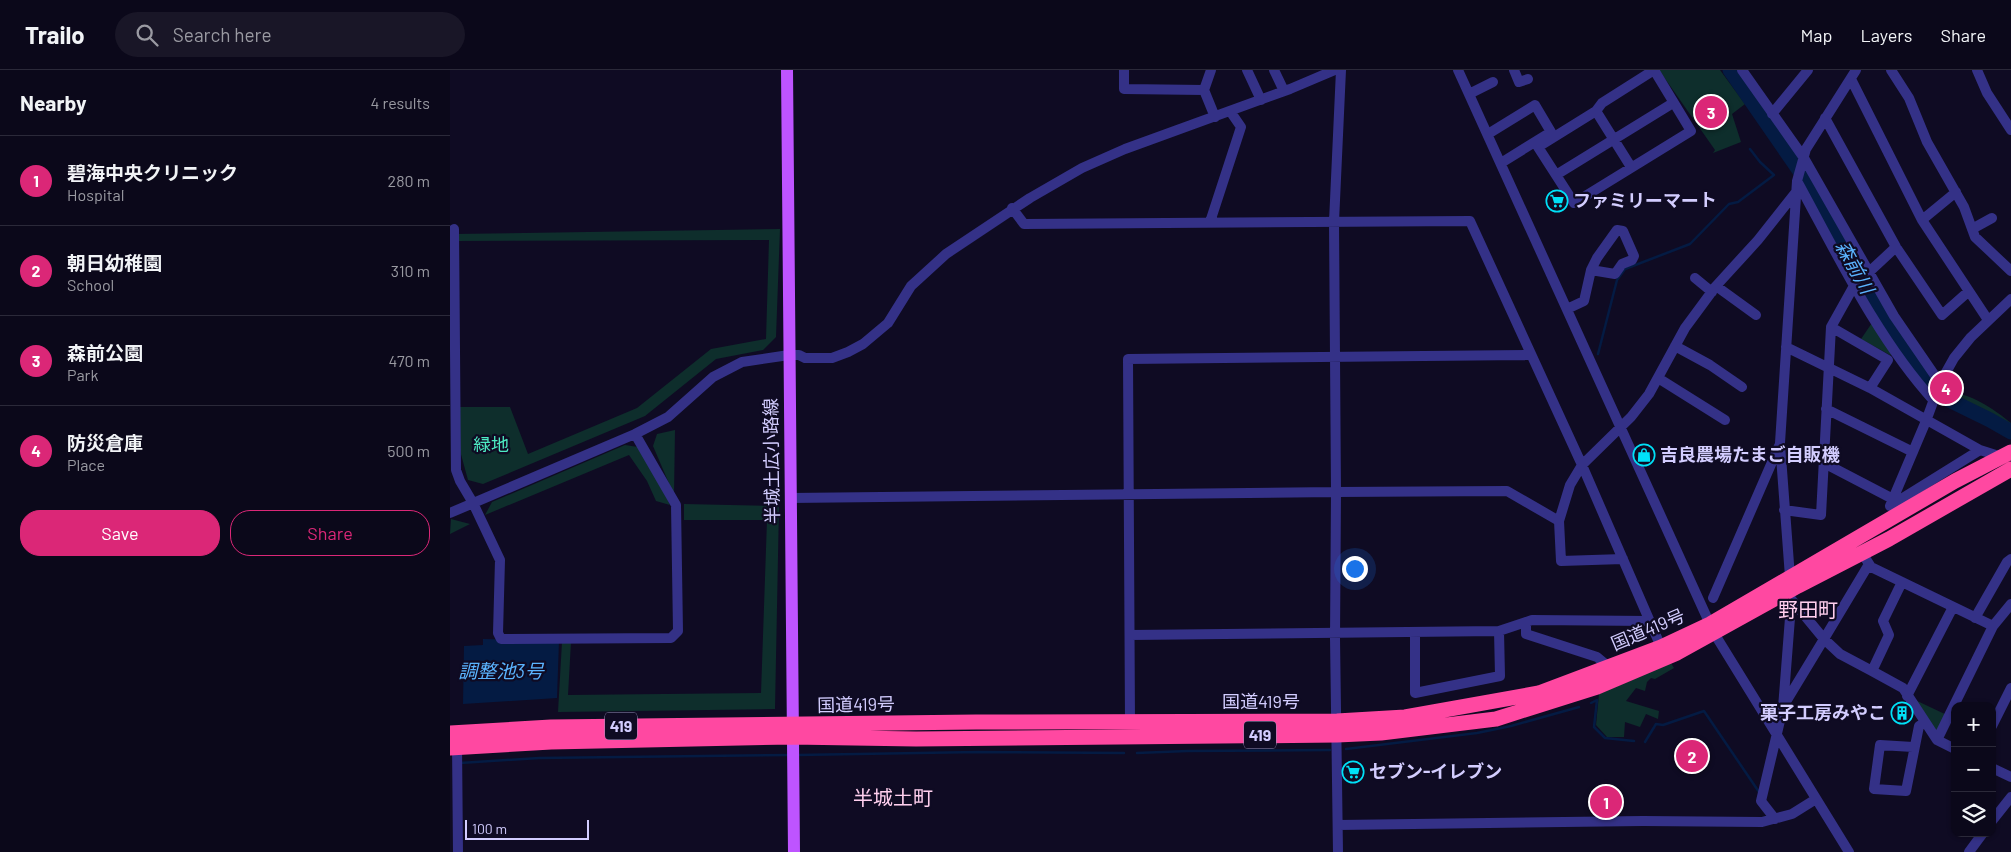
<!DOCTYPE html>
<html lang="en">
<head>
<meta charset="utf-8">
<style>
	body { margin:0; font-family:Barlow,"Noto Sans JP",sans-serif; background:#191627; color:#f1f3f6 }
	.controls { position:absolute; right:15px; bottom:15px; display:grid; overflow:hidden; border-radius:10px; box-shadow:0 1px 4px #0004 }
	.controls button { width:45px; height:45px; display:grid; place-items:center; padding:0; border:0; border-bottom:1px solid #2b2939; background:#0b081a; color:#f1f3f6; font:25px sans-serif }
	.scale { position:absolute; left:15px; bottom:12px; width:124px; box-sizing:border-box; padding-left:5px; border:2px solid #d3cdff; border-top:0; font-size:14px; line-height:18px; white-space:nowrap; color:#d3cdff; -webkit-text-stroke:4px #0f0b23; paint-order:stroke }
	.you { position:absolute; left:904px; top:498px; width:18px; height:18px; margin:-12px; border:4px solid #fff; border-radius:50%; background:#1a73e8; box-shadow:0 0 0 8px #1a73e833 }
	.badge { display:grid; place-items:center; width:32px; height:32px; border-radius:50%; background:#db2777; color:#fff; font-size:16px; font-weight:700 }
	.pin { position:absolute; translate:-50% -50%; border:2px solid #fff; box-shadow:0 1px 5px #0006 }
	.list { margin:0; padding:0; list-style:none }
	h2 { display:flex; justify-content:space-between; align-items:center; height:65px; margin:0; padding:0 20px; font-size:21px }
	h2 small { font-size:16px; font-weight:400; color:#9a9aa2 }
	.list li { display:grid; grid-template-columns:32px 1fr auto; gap:15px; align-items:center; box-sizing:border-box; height:90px; padding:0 20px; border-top:1px solid #2b2939 }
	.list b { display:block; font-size:19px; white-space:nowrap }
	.list p { margin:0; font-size:16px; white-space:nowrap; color:#9a9aa2 }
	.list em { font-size:16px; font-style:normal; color:#9a9aa2 }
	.actions { display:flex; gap:10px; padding:15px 20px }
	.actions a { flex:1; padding:11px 0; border:1px solid #db2777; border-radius:20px; text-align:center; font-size:18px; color:#db2777 }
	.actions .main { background:#db2777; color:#fff }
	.icon { flex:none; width:28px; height:28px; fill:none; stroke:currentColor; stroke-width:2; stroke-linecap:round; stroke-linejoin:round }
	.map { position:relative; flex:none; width:1561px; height:782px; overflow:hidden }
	header { display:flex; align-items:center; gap:30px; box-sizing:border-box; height:70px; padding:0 25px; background:#0b081a; border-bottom:1px solid #2b2939 }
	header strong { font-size:24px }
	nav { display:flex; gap:28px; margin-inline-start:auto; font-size:18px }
	.search { width:350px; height:45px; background:#191627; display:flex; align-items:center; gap:12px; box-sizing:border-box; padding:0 18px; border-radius:28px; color:#9a9aa2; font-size:19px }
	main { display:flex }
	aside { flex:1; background:#0b081a }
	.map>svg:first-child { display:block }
	.green { fill:#0e2e2c }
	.water { fill:#041b43 }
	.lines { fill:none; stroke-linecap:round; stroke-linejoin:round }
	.stream { stroke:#041b43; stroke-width:2.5 }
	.river { stroke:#041b43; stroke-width:15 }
	.minor { stroke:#343187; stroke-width:10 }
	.major { stroke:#be54ff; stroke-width:12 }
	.highway { stroke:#ff48a1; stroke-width:15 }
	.labels { text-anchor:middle; stroke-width:4.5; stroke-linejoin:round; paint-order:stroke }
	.shield { fill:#0f0b23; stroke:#9893bd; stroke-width:1 }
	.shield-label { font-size:16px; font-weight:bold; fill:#d3cdff }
	.poi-label { font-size:18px; font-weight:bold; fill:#d3cdff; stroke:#0f0b23; text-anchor:start }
	.park-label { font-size:18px; fill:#4decc3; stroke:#0f0b23 }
	.street-label { font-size:18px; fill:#d3cdff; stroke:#0f0b23 }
	.water-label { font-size:19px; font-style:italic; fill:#5bb4ff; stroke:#0f0b23 }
	.quarter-label { font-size:20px; fill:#ffcfee; stroke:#0f0b23 }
</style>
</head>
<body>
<header>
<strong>Trailo</strong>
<div class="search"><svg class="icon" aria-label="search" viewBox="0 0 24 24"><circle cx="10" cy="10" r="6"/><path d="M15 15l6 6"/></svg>Search here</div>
<nav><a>Map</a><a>Layers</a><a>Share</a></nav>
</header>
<main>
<aside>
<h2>Nearby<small>4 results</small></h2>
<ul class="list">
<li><span class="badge">1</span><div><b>碧海中央クリニック</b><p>Hospital</p></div><em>280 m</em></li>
<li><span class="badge">2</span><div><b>朝日幼稚園</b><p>School</p></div><em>310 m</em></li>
<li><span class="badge">3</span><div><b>森前公園</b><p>Park</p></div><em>470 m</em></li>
<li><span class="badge">4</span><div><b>防災倉庫</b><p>Place</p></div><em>500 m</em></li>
</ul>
<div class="actions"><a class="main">Save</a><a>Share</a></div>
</aside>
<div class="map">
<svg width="1561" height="782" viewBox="0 0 1561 782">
	<rect width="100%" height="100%" fill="#0f0b23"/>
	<path class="green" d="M1209,0H1270L1295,34L1282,44L1291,72L1263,83L1265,80Z
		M330,159L326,267L313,280L266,289L195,346L33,414L18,410L9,377L10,337H60L78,384L187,338L261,279L316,269L319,170L4,171V164Z
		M1424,250L1445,282L1440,285L1411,269Z
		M1495,322C1518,321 1544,339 1561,353V361L1540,348L1497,328Z
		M225,360L224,425L203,376L207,364Z
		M175,375L188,377L207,407L220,435L206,431L197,411L179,385L35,445L42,432Z
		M234,434L329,436L325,639L108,642L112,572H121L118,625L311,623L317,450H234Z
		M1,449L20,454L0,464Z
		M1221,593L1224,598L1205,609L1201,608L1197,612L1195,621L1186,618L1176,631L1209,641L1208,649L1196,644L1190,657L1175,652L1174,667H1157L1146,655L1149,624Z
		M1463,629L1499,646L1485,662Z"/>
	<path class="water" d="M33,569L109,571L107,628L13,634L14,576L33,575Z"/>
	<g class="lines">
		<path class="stream" d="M1148,284L1167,210L1175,199L1240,174L1279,134L1288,132L1324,105L1310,92L1300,79
			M1141,633L1147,630L1144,657L1155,668L1184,671
			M1195,672L1206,654L1213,655L1254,641L1309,722
			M896,679L1027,663L1061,656L1129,637
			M687,683L737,681L880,680
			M348,685L528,682L674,683
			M10,693L89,688L340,685"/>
		<path class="river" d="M1280,0L1356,110L1437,252L1478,316L1489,325L1540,350L1561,362"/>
		<path class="minor" d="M674,0V19L754,20L765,47
			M797,0L811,30
			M824,0L834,21
			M1008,0L1264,563L1399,782
			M1064,0L1069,12L1078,9
			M1292,0L1354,88L1444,246L1490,313
			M1441,0L1459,28L1477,72L1514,137L1525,167L1561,201
			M1527,0L1537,23L1561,60
			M1401,9L1472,150L1538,250
			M754,20L761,0
			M1019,24L1043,12
			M1146,41L1152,33L1204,0
			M1322,44L1358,0
			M1375,48L1446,177L1492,245L1519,221
			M1038,64L1085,35L1101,62L1051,93
			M1181,97L1146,41L1088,77L1124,133L1241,61L1204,0
			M1106,105L1223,33
			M1347,111C1387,184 1428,270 1484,331
			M562,138L574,154L1020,151L1132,395L1211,577
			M1472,150L1506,122
			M760,152L791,57L780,41
			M4,159L6,400L10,411L23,433L50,490L48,563L51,569L221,568L228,561L226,435L185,364
			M1522,159L1542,148
			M1418,203L1446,177
			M1245,208L1262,222
			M1266,216L1306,245
			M1117,239L1134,231L1141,200L1147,188L1167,160L1173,161L1184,186L1182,190L1172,194L1165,204L1141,200
			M1381,257L1438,290L1420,318
			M1225,276L1260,295L1292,317
			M1336,277L1420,318L1530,380
			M1208,308L1275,350
			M1376,339L1463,382
			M1374,393L1443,429
			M340,428L886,422L884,152L891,0
			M1440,436L1476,351L1490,313L1504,288L1521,267L1561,229
			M1440,436L1530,380L1552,387
			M1334,440L1371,445L1381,257L1405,214
			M0,443L185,364L218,347L263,307L292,292L339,285H349L355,288H382L398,282L413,274L438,253L461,216L496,184L580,128L632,98L675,79L840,19L885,0
			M1109,451L1111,491L1173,489
			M1412,483L1421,497L1543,556
			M1419,494L1374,569L1390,584L1422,601
			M1340,507L1330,373L1347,111L1356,79L1406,0
			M1452,512L1433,551L1439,565L1422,601L1453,618L1487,670
			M1263,528L1329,376
			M1525,548L1557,492L1561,489
			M1076,552V564L1147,587L1159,597
			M965,562V623L1050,606L1049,561
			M680,565L1049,561L1082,550L1199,551
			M1457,626L1503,537
			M1334,635L1374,569L1341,529
			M680,652L678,289L1081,285
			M1542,656L1561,618
			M7,673L8,782
			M1463,677L1430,675L1424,719L1456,721L1469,656L1475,653
			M1505,679L1487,670L1543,556L1561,534
			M1542,698L1561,707
			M1325,749L1311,731L1333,638L1341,535L1340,520
			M1542,751L1561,727
			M888,755L1193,751L1312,752L1342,744L1366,729
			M888,782L885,568L886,422L1057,421L1109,451L1120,415L1132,395L1181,347L1199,324L1235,258L1266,216L1308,170L1346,122
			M1519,782L1533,763"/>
		<path class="major" d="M337,0L344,782"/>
		<path class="highway" d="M0,663L101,657L526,652L887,651L955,647L1089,623L1211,577L1260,554L1505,411L1561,382
			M0,678L101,672L342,667L466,669L887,665L931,663L1046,649L1147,617L1227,583L1348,516L1439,469L1561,399"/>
	</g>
	<defs>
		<g id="supermarket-ring" transform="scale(1.125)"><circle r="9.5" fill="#0f0b23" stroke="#00e1f8" stroke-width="1.5"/><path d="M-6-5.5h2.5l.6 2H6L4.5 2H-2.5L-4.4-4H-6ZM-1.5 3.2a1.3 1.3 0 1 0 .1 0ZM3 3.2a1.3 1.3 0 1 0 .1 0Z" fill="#00e1f8"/></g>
		<g id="shop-ring" transform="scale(1.125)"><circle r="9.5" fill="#0f0b23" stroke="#00e1f8" stroke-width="1.5"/><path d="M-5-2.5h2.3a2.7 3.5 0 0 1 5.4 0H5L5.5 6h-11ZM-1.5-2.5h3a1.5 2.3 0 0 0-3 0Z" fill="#00e1f8"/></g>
		<g id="building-ring" transform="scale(1.125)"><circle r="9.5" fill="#0f0b23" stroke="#00e1f8" stroke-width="1.5"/><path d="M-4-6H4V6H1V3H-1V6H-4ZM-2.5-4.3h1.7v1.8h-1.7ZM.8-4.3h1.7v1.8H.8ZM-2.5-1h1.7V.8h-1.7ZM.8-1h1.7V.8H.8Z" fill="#00e1f8"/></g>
	</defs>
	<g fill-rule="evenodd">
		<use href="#supermarket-ring" x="1107" y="131"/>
		<use href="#shop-ring" x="1194" y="385"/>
		<use href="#building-ring" x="1452" y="643"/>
		<use href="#supermarket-ring" x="903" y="702"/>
	</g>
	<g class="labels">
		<g class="shield">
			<rect x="155" y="642.5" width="32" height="27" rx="4"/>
			<rect x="794" y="651.5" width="32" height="27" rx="4"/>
		</g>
		<g class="shield-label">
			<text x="171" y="662">419</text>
			<text x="810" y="671">419</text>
		</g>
		<g class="poi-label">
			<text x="1123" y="137">ファミリーマート</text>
			<text x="1210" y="391">吉良農場たまご自販機</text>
			<text x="1436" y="649" text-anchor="end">菓子工房みやこ</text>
			<text x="919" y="708">セブン-イレブン</text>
		</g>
		<g class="park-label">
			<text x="41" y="381">緑地</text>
		</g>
		<g class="street-label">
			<text transform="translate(322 391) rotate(-91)" y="6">半城土広小路線</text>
			<text transform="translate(1198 560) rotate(-23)" y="6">国道419号</text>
			<text x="811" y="638">国道419号</text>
			<text transform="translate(406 635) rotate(-1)" y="6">国道419号</text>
		</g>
		<g class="water-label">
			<text transform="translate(1405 197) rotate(61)" y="7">森前川</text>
			<text x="51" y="608">調整池3号</text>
		</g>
		<g class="quarter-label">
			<text x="1358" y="547">野田町</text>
			<text x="443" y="735">半城土町</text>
		</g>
	</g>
</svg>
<div class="controls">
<button>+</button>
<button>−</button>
<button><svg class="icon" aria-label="layers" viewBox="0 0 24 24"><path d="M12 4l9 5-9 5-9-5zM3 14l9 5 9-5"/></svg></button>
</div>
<div class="scale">100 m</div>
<div class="you"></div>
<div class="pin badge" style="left:1156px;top:732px">1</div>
<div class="pin badge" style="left:1242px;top:686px">2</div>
<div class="pin badge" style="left:1261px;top:42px">3</div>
<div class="pin badge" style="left:1496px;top:318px">4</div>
</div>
</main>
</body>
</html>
